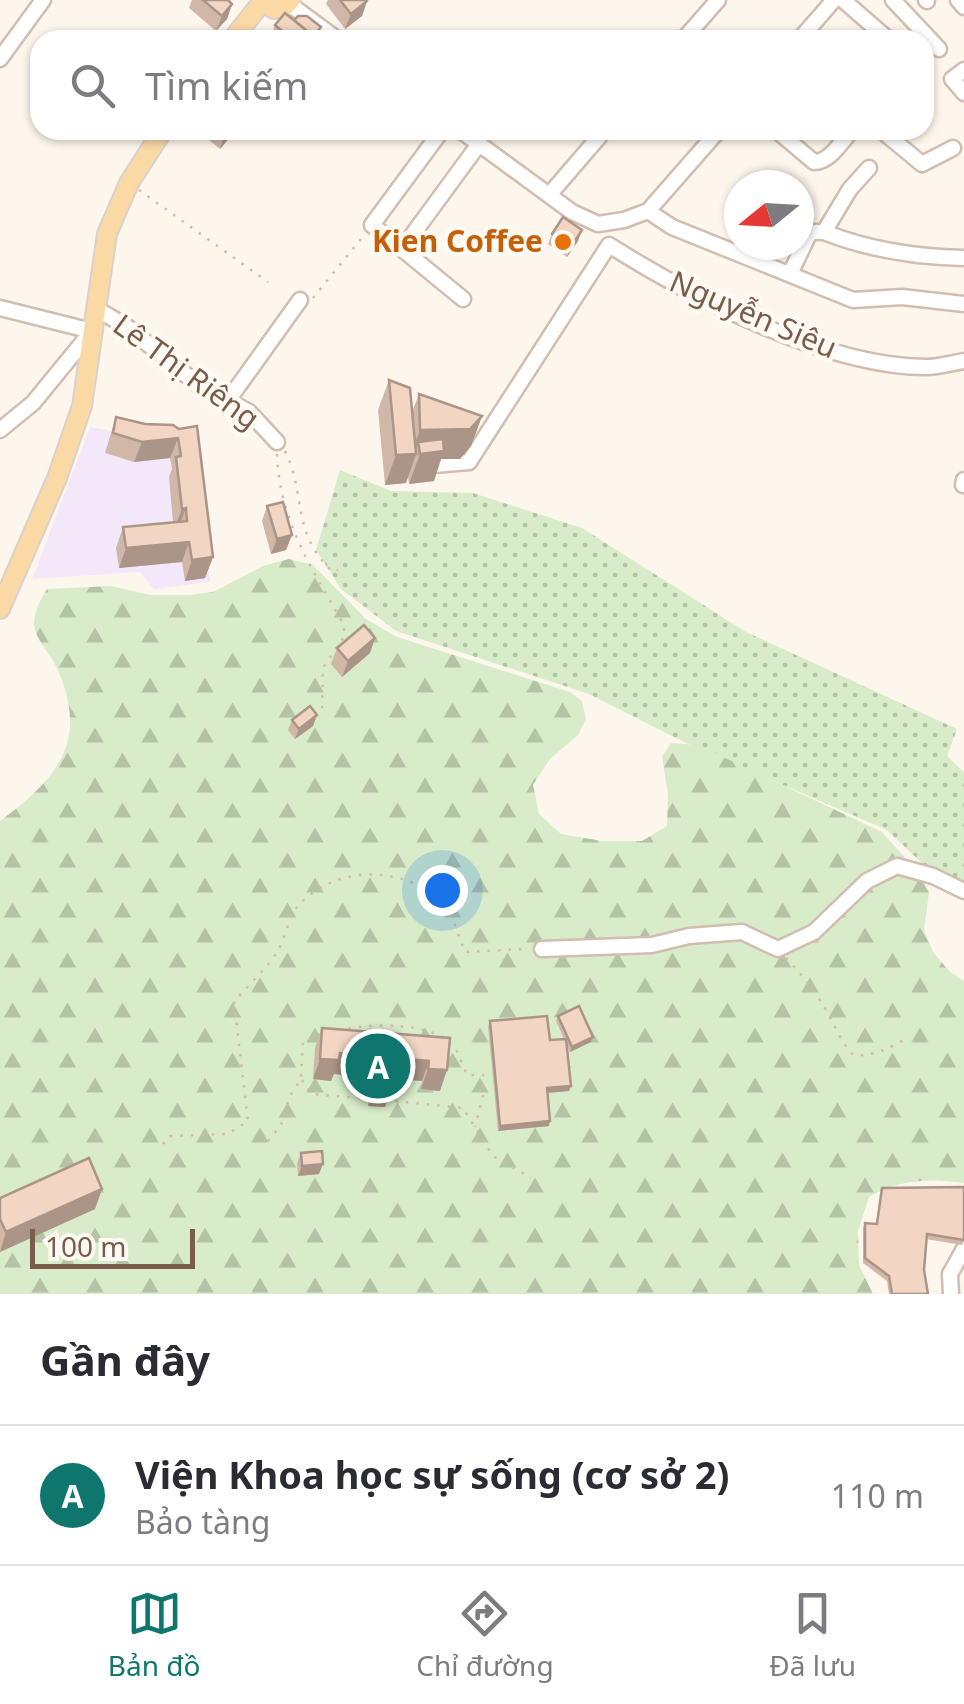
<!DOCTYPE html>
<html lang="vi">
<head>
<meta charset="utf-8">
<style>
	body { margin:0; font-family:"Noto Sans",sans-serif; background:#f2f2f3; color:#2b2b33 }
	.compass { position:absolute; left:724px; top:170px; width:90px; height:90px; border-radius:50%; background:#fff; box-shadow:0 2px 8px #0004; rotate:252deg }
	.scale { position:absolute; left:30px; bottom:25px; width:165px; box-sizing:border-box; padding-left:10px; border:5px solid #7a5c4d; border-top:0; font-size:28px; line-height:35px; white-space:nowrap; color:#7a5c4d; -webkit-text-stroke:8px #fffaf3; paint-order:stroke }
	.you { position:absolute; left:442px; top:890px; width:35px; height:35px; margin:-25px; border:8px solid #fff; border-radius:50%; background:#1a73e8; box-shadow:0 0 0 15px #1a73e833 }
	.badge { display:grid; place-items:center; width:65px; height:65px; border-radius:50%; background:#0f766e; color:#fff; font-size:32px; font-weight:700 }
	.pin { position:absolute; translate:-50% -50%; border:5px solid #fff; box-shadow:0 2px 10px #0006 }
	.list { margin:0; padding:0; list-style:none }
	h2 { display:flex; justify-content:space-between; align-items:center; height:130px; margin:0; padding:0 40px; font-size:42px }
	h2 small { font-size:32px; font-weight:400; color:#7c7c81 }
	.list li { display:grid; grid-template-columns:65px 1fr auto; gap:30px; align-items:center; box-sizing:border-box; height:140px; padding:0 40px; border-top:2px solid #e1e1e2 }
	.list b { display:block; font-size:38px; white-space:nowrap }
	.list p { margin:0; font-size:32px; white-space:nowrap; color:#7c7c81 }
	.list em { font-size:32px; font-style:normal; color:#7c7c81 }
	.icon { flex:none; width:55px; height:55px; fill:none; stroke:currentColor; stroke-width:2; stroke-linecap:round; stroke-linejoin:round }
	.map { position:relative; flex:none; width:964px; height:1294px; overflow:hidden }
	.search { position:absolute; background:#fff; box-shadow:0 2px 8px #0004; left:30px; right:30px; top:30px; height:110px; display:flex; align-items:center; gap:25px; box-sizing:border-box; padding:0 35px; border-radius:30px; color:#7c7c81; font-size:38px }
	.sheet { height:270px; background:#fff }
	nav { display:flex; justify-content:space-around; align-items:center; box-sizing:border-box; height:140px; border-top:2px solid #e1e1e2; background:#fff; font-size:28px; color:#7c7c81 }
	nav a { display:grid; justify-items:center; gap:5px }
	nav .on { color:#0f766e }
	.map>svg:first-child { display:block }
	.education { fill:#f3e8fa }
	.grass { fill:url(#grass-dots) }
	.forest { fill:url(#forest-firs) }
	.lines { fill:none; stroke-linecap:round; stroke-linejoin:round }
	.minor-casing { stroke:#d1beb0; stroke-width:19 }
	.major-casing { stroke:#dad1cd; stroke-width:22 }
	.path { stroke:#d9b8a5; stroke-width:2.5; stroke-dasharray:2.5 8; stroke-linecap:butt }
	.minor { stroke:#fff; stroke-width:14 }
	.major { stroke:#fbd9a5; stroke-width:18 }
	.wall { fill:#d1b7a8 }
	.shaded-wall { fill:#aa9588 }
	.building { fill:#f3d5c3; stroke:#aa9588; stroke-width:2.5 }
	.food-dot { fill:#e8710a; stroke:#fffaf3; stroke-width:4 }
	.labels { text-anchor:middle; stroke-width:9; stroke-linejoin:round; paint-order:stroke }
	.food-label { font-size:30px; font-weight:bold; fill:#c56008; stroke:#fffaf3; text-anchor:end }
	.street-label { font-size:30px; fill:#7a5c4d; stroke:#fffaf3 }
</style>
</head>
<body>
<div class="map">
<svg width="964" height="1294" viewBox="0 0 964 1294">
	<defs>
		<pattern id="grass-dots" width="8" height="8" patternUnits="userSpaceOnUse" patternTransform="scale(2.5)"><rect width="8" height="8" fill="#d8ecc9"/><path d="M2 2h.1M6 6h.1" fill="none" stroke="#b4c2a5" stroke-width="1.8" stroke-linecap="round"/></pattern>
		<pattern id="forest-firs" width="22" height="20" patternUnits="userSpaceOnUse" patternTransform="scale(2.5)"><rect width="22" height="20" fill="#d8ecc9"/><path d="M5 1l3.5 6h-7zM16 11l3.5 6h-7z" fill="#b4c2a5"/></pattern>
	</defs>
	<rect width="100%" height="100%" fill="#fdf6ec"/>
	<path class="education" d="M90,427L151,439L193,433L210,582L154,589L140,572L32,579Z"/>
	<path class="grass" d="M340,470L391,491L473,493L582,528L746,632L957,729L947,756L964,772V884L925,866L887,830L680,740L589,694L396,631L341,589L316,550Z"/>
	<path class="forest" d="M289,559L313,565L366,619L397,637L570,692L582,701L586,719L578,735L550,759L533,785L539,814L561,834L602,841H642L667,826L668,795L662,757L671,743L698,745L882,832L918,872L929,892L924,930L933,952L950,972L964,981V1183C930,1178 899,1179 869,1197L858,1231L859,1265L873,1294H0V821C59,777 90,740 56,666C50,654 35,638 34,625C34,612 40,600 47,589L111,586L150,595H189L213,592L263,566Z"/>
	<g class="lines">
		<g class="minor-casing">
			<path id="minor" d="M843,0L889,40
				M893,0L939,49
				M926,0L927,1
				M958,0L964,7
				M288,3L338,40
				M683,40L718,0
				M799,40L834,0
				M0,59L43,0
				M964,70L952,79L964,93
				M442,130L372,225L402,249L479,144
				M460,130L572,212L598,224
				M776,130L814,162C830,162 841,142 852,130
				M881,130L922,164L953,148
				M549,195L605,130
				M648,211L672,227L853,300L902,297L964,304
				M598,224L624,220L648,211L719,130
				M824,232C869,250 916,257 964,258
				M609,245C691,297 827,367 926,367C938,367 952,363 964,361
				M402,249L463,299
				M790,274L810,232H824L850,189L869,168
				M0,308L92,331L33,403L0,430
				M97,309L127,327L196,383L249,412L277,442
				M229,399L300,300
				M422,466L469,462L609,245
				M963,485L964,480
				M542,949L652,945L689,936L742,932L778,949L814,932L867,881L897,866L933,876L964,891
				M951,1294L950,1274L964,1249"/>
		</g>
		<g class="major-casing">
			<path id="major" d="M262,0L274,9L285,6L291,0
				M232,40L262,2
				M0,609L57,478L82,406L107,234L129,183L163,130"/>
		</g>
		<path class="path" d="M139,190L268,282
			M313,298L365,234
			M285,451C307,495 290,532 333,572L338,570
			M277,454C279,520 312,569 344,625V637L323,668L322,713
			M786,958C802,975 816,992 827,1012C836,1027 841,1042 853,1055C874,1057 891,1047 909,1037
			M338,1030C372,1024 412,1022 443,1037
			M449,1043L456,1049L467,1075H483V1096L475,1127
			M302,1080L312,1094L372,1099
			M385,1100L463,1108L493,1156L531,1178
			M268,1141L281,1125L290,1096L301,1079L303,1041L321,1034
			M163,1144L170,1136L228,1134L248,1121L234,1002C248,985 268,968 279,949C286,936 288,918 297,907C333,865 404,864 443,903C453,914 459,938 465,952L528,949"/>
		<use href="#minor" class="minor"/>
		<use href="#major" class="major"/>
	</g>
	<path class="wall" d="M192,0H228L232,4L227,19L216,31L189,8Z
		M328,0H367V1L362,16L345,29L326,4Z
		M294,20L321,27L315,40H270L275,25Z
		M197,130H232L230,137L220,149Z
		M552,234L578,241L567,257L548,244Z
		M389,380L412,412L419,394L482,416L471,446L460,459H441L434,481L409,484L408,476L406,483L385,485L378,410Z
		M116,417L145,424L173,425L213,557L205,578L185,581L182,562L119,568L116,548L123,527L173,522L169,477L172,469L170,458L134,462L105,453Z
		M267,506L286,550L271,554L262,521Z
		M337,648L370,653L342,677L331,664Z
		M292,720L313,726L295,739L288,730Z
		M558,1016L593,1037L591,1042L570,1052L567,1045L571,1086L569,1091L548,1093L549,1126L498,1131L488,1026L490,1021L550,1040L564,1039L556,1021Z
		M322,1028L450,1038L440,1091L421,1089L422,1081L405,1080L400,1096L389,1095L385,1107L368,1106L369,1093L356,1092L358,1076L334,1074L331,1081L313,1079L315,1048Z
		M301,1153L319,1174L298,1176L297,1163Z
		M882,1188L964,1240L962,1245L926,1239L924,1270L928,1294H889L887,1281L863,1263V1228L865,1223L876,1224Z
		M102,1189L95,1209L0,1252V1198Z"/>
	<path class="shaded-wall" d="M367,1L362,16L345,29L351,14Z
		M232,4L227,19L216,31L222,16Z
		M228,130H232L230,137L220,149L225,134Z
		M582,230L578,241L567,257L571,247Z
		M482,416L471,446L460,459H441L434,481L409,484L420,454L418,442L414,454H416L406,483L385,485L396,455L411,454L420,430Z
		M178,438L170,458L134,462L142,442Z
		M186,508L178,529H174L182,509Z
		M292,535L286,550L271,554L277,539Z
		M189,542L182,562L119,568L126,548Z
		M213,557L205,578L185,581L192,560Z
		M375,638L370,653L342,677L348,661Z
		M317,715L313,726L295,739L299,729Z
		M593,1037L591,1042L570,1052L572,1047Z
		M340,1053L429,1061L422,1081L362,1076L363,1061L358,1076L334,1074L331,1081L313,1079L320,1059Z
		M428,1069L447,1070L440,1091L421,1089Z
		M362,1077L375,1078L369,1093L356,1092Z
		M391,1079L405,1081L400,1096L389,1095L385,1107L368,1106L374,1091Z
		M571,1086L569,1091L545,1093L547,1088Z
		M550,1121L549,1126L498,1131L500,1126Z
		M323,1164L319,1174L298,1176L302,1166Z
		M102,1189L95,1209L0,1252L6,1232Z"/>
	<path class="building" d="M203,0H228L232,4L222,16Z
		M340,0H367V1L351,14Z
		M285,13L313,36L310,40H293L275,25Z
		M298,16H307L321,27L311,39L313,36L294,20Z
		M563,217L582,230L571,247L552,234Z
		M389,380L410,388L416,454L396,455Z
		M419,394L482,416L470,429L420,430Z
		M116,417L145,424L173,425L179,429L197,426L213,557L192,560L189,542L126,548L123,527L187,521L186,508L182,509L176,457L181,456L178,438L142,442L113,433Z
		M443,439L444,451L420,454L418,442Z
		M283,502L292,535L277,539L267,506Z
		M364,625L375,638L348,661L337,648Z
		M310,706L317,715L299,729L292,720Z
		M579,1006L593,1037L572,1047L558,1016Z
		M547,1016L550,1040L566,1039L571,1086L547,1088L550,1121L500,1126L490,1021Z
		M322,1028L450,1038L447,1070L428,1069L429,1061L340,1053L339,1060L320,1059Z
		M363,1061L407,1064L405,1081L391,1079L390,1092L374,1091L375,1078L362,1077Z
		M322,1151L323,1164L302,1166L301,1153Z
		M89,1158L102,1189L6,1232L0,1219V1198Z
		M964,1187V1240L927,1234L924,1270L928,1294H892L889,1276L865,1258V1223L877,1224L882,1188Z"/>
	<circle class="food-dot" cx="563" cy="242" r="10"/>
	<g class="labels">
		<g class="food-label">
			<text x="543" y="252">Kien Coffee</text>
		</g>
		<g class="street-label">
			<text transform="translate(753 315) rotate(23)" y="10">Nguyễn Siêu</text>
			<text transform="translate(186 372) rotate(36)" y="10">Lê Thị Riêng</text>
		</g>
	</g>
</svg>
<svg class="compass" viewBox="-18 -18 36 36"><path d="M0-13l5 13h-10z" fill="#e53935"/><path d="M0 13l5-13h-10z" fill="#7c7c81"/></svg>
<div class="scale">100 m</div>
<div class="you"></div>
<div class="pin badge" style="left:378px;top:1066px">A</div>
<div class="search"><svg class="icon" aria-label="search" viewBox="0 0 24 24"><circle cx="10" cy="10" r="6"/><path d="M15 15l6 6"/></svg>Tìm kiếm</div>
</div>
<section class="sheet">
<h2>Gần đây<small></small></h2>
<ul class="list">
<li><span class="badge">A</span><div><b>Viện Khoa học sự sống (cơ sở 2)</b><p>Bảo tàng</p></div><em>110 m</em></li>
</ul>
</section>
<nav>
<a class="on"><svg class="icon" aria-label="map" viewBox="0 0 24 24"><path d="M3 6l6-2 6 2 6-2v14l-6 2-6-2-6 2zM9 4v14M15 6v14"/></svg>Bản đồ</a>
<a><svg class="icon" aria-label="directions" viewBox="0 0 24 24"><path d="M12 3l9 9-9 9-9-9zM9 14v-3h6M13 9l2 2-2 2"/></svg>Chỉ đường</a>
<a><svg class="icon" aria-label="saved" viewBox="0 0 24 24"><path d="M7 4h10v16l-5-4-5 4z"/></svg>Đã lưu</a>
</nav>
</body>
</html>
